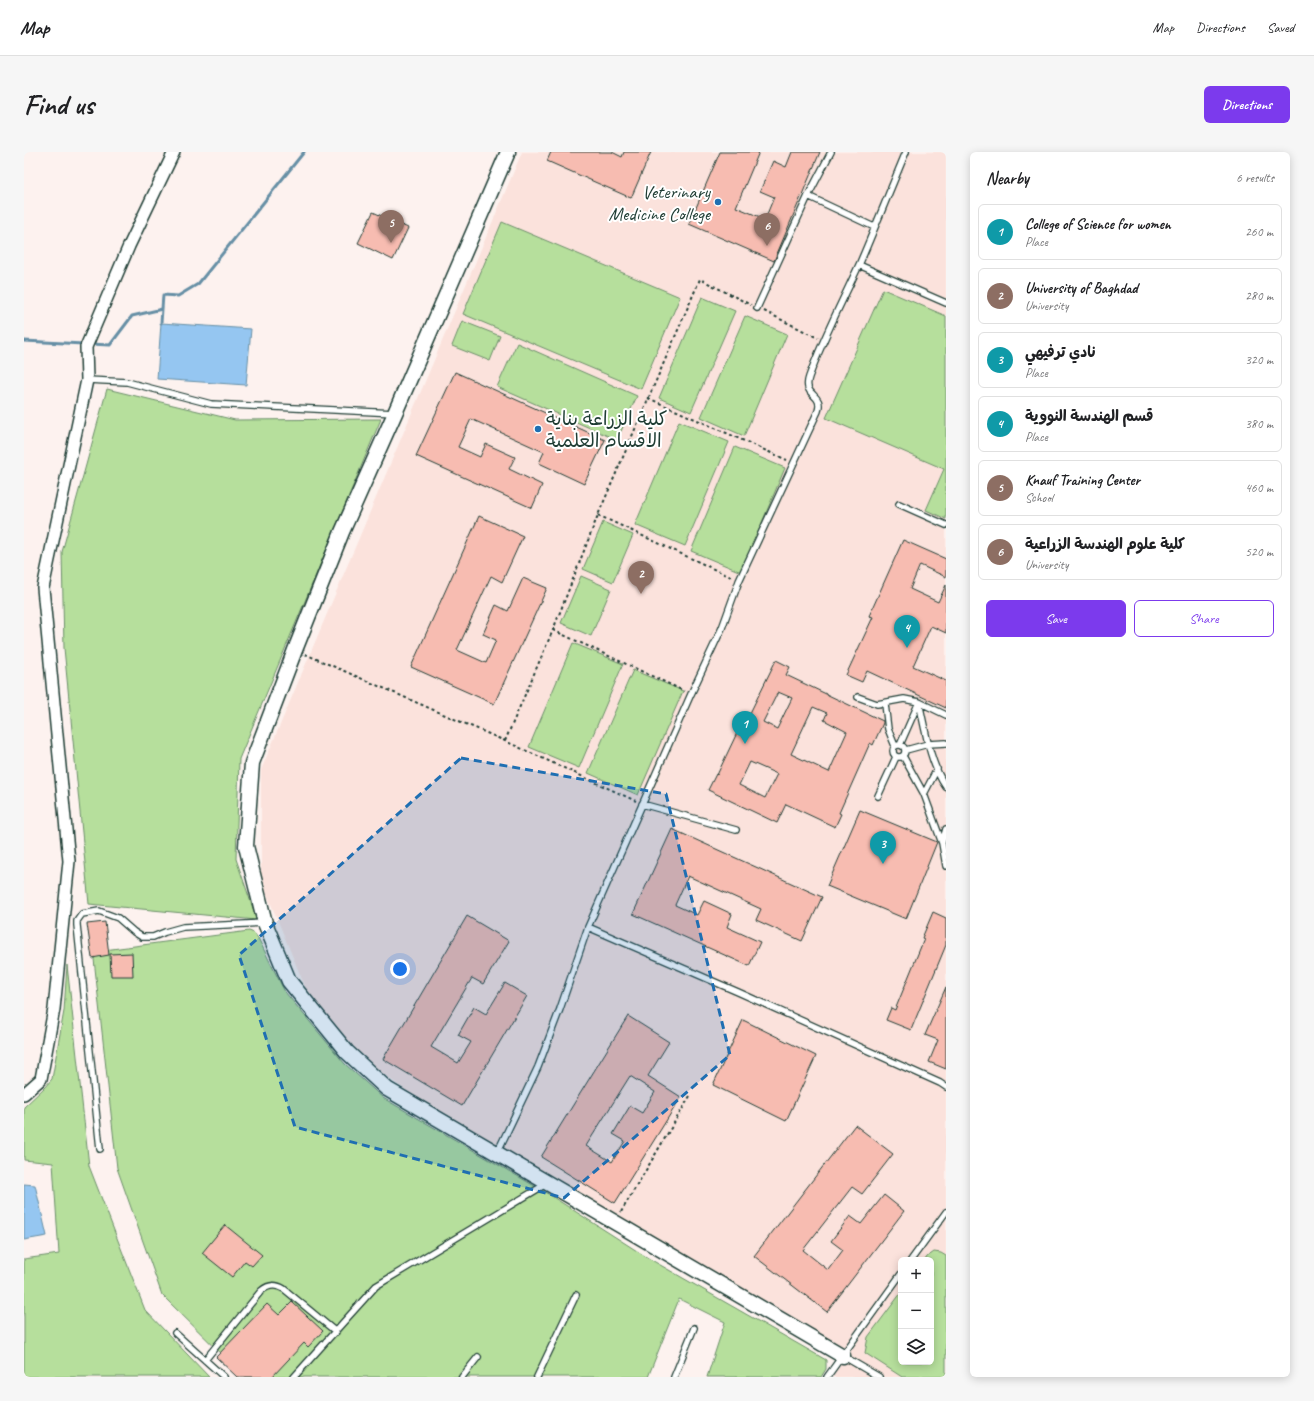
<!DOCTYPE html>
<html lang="en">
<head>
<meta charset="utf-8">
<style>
	body { margin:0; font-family:Caveat,"Playpen Sans Arabic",sans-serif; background:#f6f6f6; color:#202124 }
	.controls { position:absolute; right:12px; bottom:12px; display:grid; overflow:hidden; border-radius:6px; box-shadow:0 2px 10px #0003 }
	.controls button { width:36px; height:36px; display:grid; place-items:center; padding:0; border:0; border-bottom:1px solid #e0e0e0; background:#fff; color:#202124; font:20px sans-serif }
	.you { position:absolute; left:376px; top:817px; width:14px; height:14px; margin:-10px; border:3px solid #fff; border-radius:50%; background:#1a73e8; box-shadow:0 0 0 6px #1a73e833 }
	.badge { display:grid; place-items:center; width:26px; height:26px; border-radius:50%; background:#7c3aed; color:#fff; font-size:13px; font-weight:700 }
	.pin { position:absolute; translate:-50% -33px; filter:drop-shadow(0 1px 2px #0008) }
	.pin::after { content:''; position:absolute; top:21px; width:14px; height:12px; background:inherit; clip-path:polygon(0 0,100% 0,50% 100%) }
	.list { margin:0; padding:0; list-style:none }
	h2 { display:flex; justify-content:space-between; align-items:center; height:52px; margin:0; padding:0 16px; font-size:17px }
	h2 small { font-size:13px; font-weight:400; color:#757577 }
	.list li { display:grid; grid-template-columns:26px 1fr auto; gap:12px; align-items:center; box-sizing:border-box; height:56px; margin:0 8px 8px; padding:0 8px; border:1px solid #e0e0e0; border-radius:6px }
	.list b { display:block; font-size:15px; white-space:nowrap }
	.list p { margin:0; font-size:13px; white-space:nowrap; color:#757577 }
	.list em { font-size:13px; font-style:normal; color:#757577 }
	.actions { display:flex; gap:8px; padding:12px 16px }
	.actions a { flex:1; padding:9px 0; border:1px solid #7c3aed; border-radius:6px; text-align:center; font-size:14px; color:#7c3aed }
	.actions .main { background:#7c3aed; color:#fff }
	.icon { flex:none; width:22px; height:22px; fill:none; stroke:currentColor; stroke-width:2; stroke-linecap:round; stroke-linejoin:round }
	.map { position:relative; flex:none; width:922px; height:1225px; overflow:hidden; border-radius:6px }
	header { display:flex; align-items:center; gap:24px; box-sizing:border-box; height:56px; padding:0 20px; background:#fff; border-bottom:1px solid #e0e0e0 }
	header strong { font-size:19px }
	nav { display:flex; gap:22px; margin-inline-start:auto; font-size:14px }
	.intro { display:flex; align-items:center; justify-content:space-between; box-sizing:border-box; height:96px; padding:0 24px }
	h1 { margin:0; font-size:28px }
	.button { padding:10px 18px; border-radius:6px; background:#7c3aed; color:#fff; font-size:14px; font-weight:700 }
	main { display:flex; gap:24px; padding:0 24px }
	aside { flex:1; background:#fff; border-radius:6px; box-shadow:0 2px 10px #0003 }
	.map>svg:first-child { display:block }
	.built { fill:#fbe2dc; fill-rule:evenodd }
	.green { fill:#b6df9c; stroke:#6a8e68 }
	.water { fill:#95c6f1; stroke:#668fa5 }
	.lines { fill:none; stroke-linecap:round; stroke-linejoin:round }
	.stream { stroke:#668fa5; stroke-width:3 }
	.building { fill:#f7bcb1; stroke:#1f3d34; fill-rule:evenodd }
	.service-casing { stroke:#1f3d34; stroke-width:8 }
	.minor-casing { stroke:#1f3d34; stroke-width:14 }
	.tertiary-casing { stroke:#1f3d34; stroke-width:17 }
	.path { stroke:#1f3d34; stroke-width:2; stroke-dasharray:3 3; stroke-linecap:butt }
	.service { stroke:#fff; stroke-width:5.5 }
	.minor { stroke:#fff; stroke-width:11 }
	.tertiary { stroke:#fff; stroke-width:14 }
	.marked { fill:#1f6fb2; fill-opacity:0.2; stroke:#1f6fb2; stroke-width:3; stroke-dasharray:8 5; stroke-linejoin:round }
	.poi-dot { fill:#1f6fb2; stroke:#fff; stroke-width:1.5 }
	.labels { text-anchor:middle; stroke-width:4; stroke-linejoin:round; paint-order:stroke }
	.poi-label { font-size:19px; fill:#1f3d34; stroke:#fff; text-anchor:end }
</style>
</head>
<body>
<header>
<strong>Map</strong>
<nav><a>Map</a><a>Directions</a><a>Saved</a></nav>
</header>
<div class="intro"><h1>Find us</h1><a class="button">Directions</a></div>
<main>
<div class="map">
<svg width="922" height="1225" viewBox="0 0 922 1225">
	<rect width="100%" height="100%" fill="#fdf2ef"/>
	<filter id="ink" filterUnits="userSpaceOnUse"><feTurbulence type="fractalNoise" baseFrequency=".025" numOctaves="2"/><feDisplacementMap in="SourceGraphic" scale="8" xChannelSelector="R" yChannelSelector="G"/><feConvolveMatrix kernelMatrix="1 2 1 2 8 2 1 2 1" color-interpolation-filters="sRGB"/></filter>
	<g filter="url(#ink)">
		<path class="built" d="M498,0H922V1225H808L825,1201L384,940L324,896L282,837L237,728V618ZM877,1108H907V1210H877Z"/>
		<path class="green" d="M478,70L656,145L617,237L439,162Z
			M859,137L922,164V367L902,358L920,317L802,266Z
			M678,145L711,159L667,260L635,246Z
			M721,164L763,182L720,284L677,265Z
			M438,169L476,184L466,209L428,194Z
			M493,191L613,244L593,288L473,235Z
			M83,237L211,268L357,267L215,607L212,707L233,768L65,752L40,496L38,400Z
			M655,269L705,290L661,394L611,373Z
			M711,295L761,316L717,420L667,399Z
			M579,370L609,383L589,430L559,417Z
			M557,424L587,437L567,484L537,471Z
			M549,491L599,512L555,616L505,595Z
			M609,518L659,539L614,643L564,621Z
			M225,779L230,781L234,786L261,840L321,912L359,946L521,1040L624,1106L802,1208V1217L797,1225H683L701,1170L655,1147L624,1225H221L138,1143L93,1016L70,807L74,801L80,798Z
			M43,813L65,1014L121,1158L185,1225H0V1107L35,1102L29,1011L0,1008V955L20,936L28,927L40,859Z
			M910,1100L917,1101L922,1104V1225H878L841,1201L844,1185L877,1141V1210H907V1108H901L903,1105Z"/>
		<path class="water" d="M137,171L227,177L222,233L133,227Z
			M0,1032L11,1033L23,1084L0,1088Z"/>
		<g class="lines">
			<path class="stream" d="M137,171L139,143L154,144L174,132L280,0
				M0,189L60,192
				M66,192L86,193L108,164L138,157"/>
		</g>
		<path class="building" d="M527,0H588L598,5L600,0H627L607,46L523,9Z
			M696,0H735L712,55L741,67L750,45L736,39L749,9L762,15L768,0H796L750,109L665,72Z
			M349,60L384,76L369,108L334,91Z
			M431,220L581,288L560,332L515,311L520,300L447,267L434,295L456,305L462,292L491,305L485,317L518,333L508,356L392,304Z
			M455,364L499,384L478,430L467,424L433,498L462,511L472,488L459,482L472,453L484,459L499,426L523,436L470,552L387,515Z
			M879,388L922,407V425L896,413L886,437L914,450L922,433V481L907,474L889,514L922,529V556L843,519L838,530L822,523L849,465L845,464Z
			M752,508L766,515L762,523L859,569V571L849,593L846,591L815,661L817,662L811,675L762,652L753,671L684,638L692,622L693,623L722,562L725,563ZM754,540L768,546L753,577L739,570ZM789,555L803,561L800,568L823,580L805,620L767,602ZM726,610L753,622L741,646L715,633Z
			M836,658L913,690L882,767L803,734Z
			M648,677L798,745L778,789L732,768L737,757L664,724L651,753L673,763L680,749L708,762L703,775L736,790L725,814L609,762Z
			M909,760L922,766V793L887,878L862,868L867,856L871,858L900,787L898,786Z
			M443,764L485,789L459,832L448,826L407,895L434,911L447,890L434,883L450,855L462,862L481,831L503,844L438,954L359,907Z
			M81,770L85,803L68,806L63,772Z
			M108,801L109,824H87L86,802Z
			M922,835V917L905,910L914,888L901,883Z
			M604,864L645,890L624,924L657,945L591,1051L517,1005ZM606,924L631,940L618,961L606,954L589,982L601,989L588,1010L562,994Z
			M719,868L792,904L762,969L689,933Z
			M831,973L869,1002L838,1042L828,1035L779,1098L804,1118L819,1098L807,1089L826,1064L837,1072L860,1043L880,1059L803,1160L730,1104Z
			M201,1073L238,1103L228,1114L221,1109L208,1125L178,1101Z
			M268,1150L299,1179L284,1195L280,1191L248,1225H213L192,1205L243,1152L255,1163Z"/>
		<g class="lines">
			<g class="service-casing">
				<path id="service" d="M784,44L807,0
					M835,113L922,151
					M733,156L784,44L850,75
					M63,228L103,230L187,252L371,261
					M875,352L922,373
					M834,545L853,552L880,547L895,550L922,563
					M895,550C901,577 906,612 922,635
					M861,552L864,577L871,594
					M869 599a6 6 0 1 1 12 0a6 6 0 1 1-12 0Z
					M876,593L895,550
					M882,598L904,592L922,591
					M879,604L900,642L918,691
					M900,642L913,617
					M854,644L872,605
					M618,652L712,678
					M922,677L918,691L922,714
					M564,775L714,840L916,931L922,935
					M76,997L53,773V769L58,762L75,759L94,766L110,780L118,785H129L141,780L159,775L241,771
					M473,1001L514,915L536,857L564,775L667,542L698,476L715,429L794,259C800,241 778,245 785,225C799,186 818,150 835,113C851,76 866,38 882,0
					M887,1108L922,1060
					M151,1181L200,1225
					M819,1204L855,1225
					M181,1208L237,1139C244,1133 252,1132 260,1137L312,1180
					M270,1225L352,1134L522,1032
					M438,1225L454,1205
					M513,1225L552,1143
					M650,1225L670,1176
					M803,1225L877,1122"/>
			</g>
			<g class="minor-casing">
				<path id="minor" d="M0,942L17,927L30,857L45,709L19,436L63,228L62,195L105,94L150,0"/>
			</g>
			<g class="tertiary-casing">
				<path id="tertiary" d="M484,0L371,261L318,380L271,498L228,611L222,694L241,771L265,829L323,900L363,937L819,1204"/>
			</g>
			<path class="path" d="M740,159L794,186
				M624,246L763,308
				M574,363L709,426
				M529,478L660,539
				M281,502L481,589L612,649
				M481,589L529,478L574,363L676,127L727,153
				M597,1060L666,944"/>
			<use href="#service" class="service"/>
			<use href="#minor" class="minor"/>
			<use href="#tertiary" class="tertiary"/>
		</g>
	</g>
	<path class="marked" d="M437,606L642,642L706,903L540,1046L271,975L215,803Z"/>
	<g class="poi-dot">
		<circle cx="694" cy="50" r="4"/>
		<circle cx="514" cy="277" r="4"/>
	</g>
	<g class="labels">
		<g class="poi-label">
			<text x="686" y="46">Veterinary<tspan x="686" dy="22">Medicine College</tspan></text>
			<text x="522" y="273" text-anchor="start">كلية الزراعة بناية<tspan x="522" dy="22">الاقسام العلمية</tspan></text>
		</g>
	</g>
</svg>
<div class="controls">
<button>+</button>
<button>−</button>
<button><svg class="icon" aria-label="layers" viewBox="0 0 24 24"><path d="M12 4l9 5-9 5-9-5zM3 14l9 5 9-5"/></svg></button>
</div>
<div class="you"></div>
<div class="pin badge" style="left:721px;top:592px;background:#0f9aa8">1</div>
<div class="pin badge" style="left:617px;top:442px;background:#8d6e63">2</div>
<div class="pin badge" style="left:859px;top:712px;background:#0f9aa8">3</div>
<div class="pin badge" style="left:883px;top:496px;background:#0f9aa8">4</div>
<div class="pin badge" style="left:367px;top:91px;background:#8d6e63">5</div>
<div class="pin badge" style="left:743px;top:94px;background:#8d6e63">6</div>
</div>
<aside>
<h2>Nearby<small>6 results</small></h2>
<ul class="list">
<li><span class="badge" style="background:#0f9aa8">1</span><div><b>College of Science for women</b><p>Place</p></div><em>260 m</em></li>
<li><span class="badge" style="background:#8d6e63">2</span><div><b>University of Baghdad</b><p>University</p></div><em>280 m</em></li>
<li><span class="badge" style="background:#0f9aa8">3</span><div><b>نادي ترفيهي</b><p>Place</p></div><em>320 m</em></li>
<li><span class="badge" style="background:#0f9aa8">4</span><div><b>قسم الهندسة النووية</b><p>Place</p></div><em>380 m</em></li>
<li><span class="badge" style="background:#8d6e63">5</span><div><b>Knauf Training Center</b><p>School</p></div><em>460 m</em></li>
<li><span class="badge" style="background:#8d6e63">6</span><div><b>كلية علوم الهندسة الزراعية</b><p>University</p></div><em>520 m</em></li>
</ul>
<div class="actions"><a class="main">Save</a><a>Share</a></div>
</aside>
</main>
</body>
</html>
